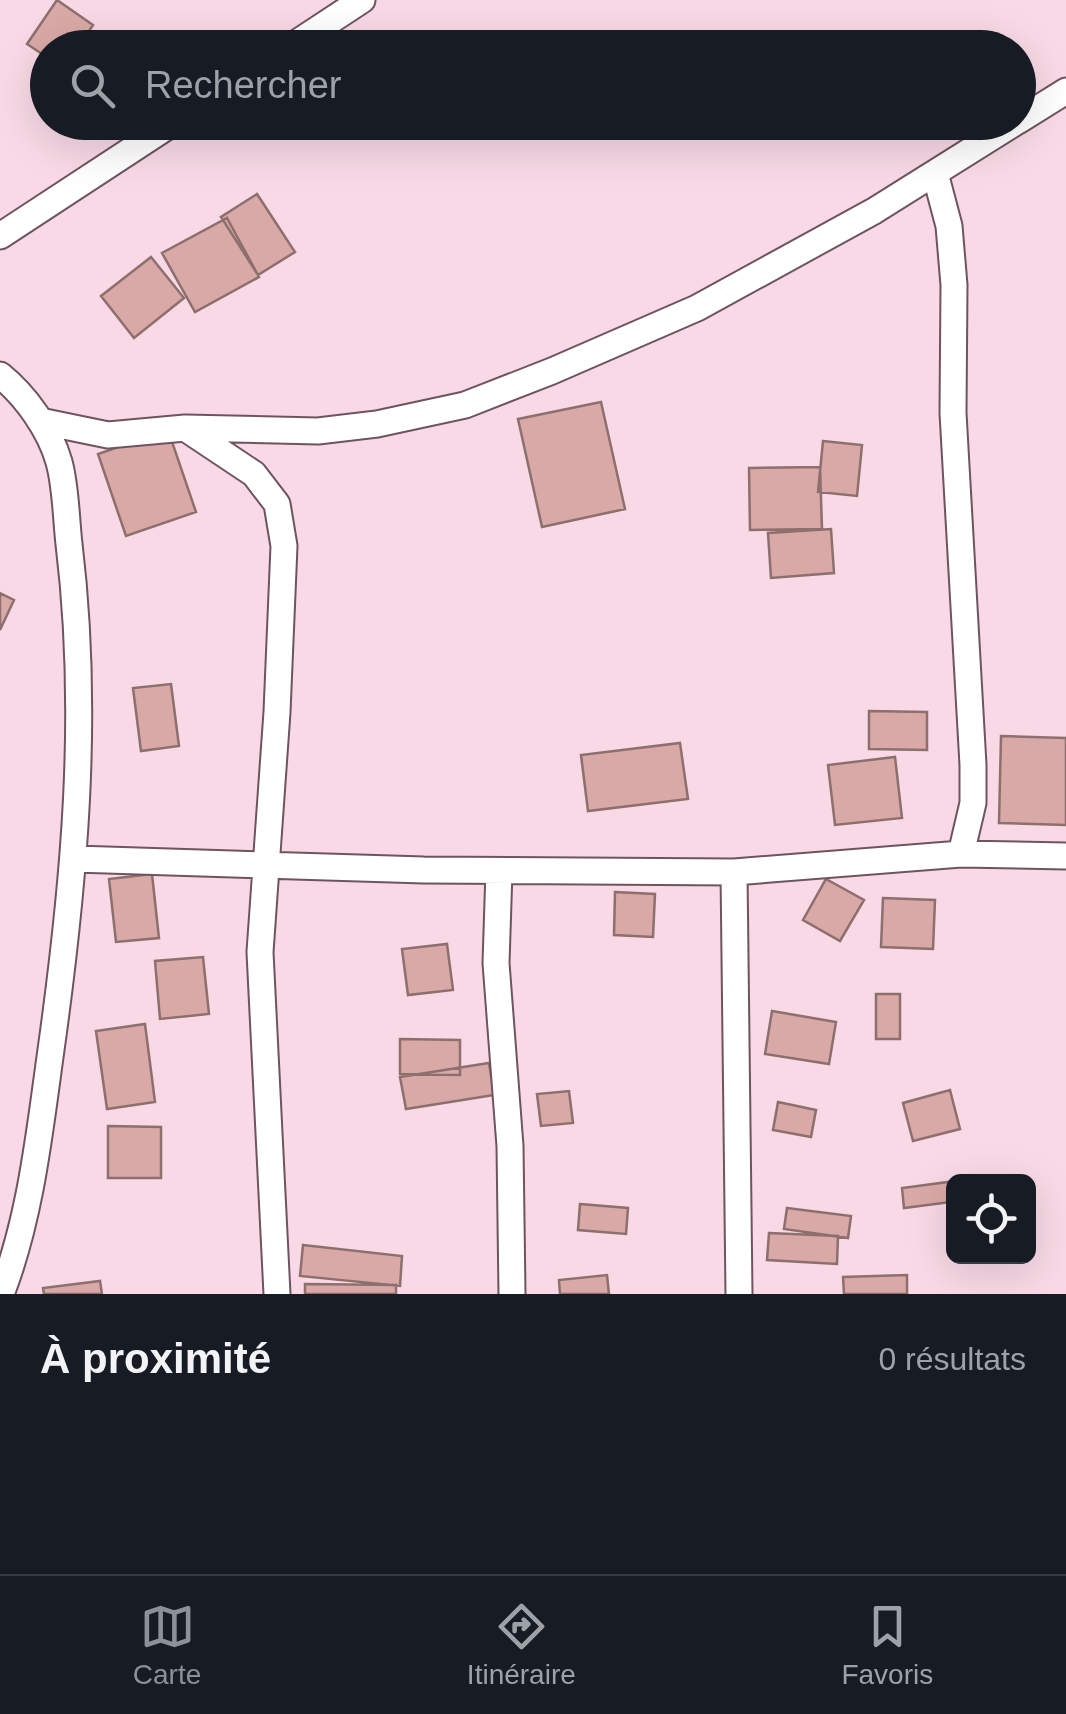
<!DOCTYPE html>
<html lang="fr">
<head>
<meta charset="utf-8">
<style>
	body { margin:0; font-family:Arial,sans-serif; background:#242831; color:#f1f3f6 }
	.controls { position:absolute; right:30px; bottom:30px; display:grid; overflow:hidden; border-radius:15px; box-shadow:0 10px 40px #0002 }
	.controls button { width:90px; height:90px; display:grid; place-items:center; padding:0; border:0; border-bottom:2px solid #363941; background:#171b24; color:#f1f3f6; font:50px sans-serif }
	.list { margin:0; padding:0; list-style:none }
	h2 { display:flex; justify-content:space-between; align-items:center; height:130px; margin:0; padding:0 40px; font-size:42px }
	h2 small { font-size:32px; font-weight:400; color:#9ea1a6 }
	.icon { flex:none; width:55px; height:55px; fill:none; stroke:currentColor; stroke-width:2; stroke-linecap:round; stroke-linejoin:round }
	.map { position:relative; flex:none; width:1066px; height:1294px; overflow:hidden }
	.search { position:absolute; background:#171b24; box-shadow:0 10px 40px #0002; left:30px; right:30px; top:30px; height:110px; display:flex; align-items:center; gap:25px; box-sizing:border-box; padding:0 35px; border-radius:55px; color:#9ea1a6; font-size:38px }
	.sheet { height:280px; background:#171b24 }
	nav { display:flex; justify-content:space-around; align-items:center; box-sizing:border-box; height:140px; border-top:2px solid #363941; background:#171b24; font-size:28px; color:#9ea1a6 }
	nav a { display:grid; justify-items:center; gap:5px }
	nav .on { color:#8c9099 }
	.map>svg:first-child { display:block }
	.building { fill:#d9a9a7; stroke:#8d6f6e; stroke-width:2.5 }
	.lines { fill:none; stroke-linecap:round; stroke-linejoin:round }
	.street-casing { stroke:#6e545f; stroke-width:29 }
	.street { stroke:#fff; stroke-width:25 }
</style>
</head>
<body>
<div class="map">
<svg width="1066" height="1294" viewBox="0 0 1066 1294">
	<rect width="100%" height="100%" fill="#f8d9e5"/>
	<path class="building" d="M57,0L93,25L78,48H48V58L27,44Z
		M257,194L295,252L258,275L221,217Z
		M227,218L259,277L195,312L162,253Z
		M151,257L184,298L134,338L101,296Z
		M601,402L625,509L542,527L518,419Z
		M168,430L196,512L126,536L98,454Z
		M823,441L862,445L857,496L818,492Z
		M820,467L822,529L750,530L749,468Z
		M831,529L834,573L771,578L768,533Z
		M0,593L14,600L0,630Z
		M171,684L179,746L141,751L133,688Z
		M869,711L927,712V750L869,749Z
		M1001,736L1066,738V825L999,823Z
		M680,743L688,799L588,811L581,755Z
		M895,757L902,818L835,825L828,765Z
		M152,874L159,938L116,942L109,879Z
		M826,879L864,900L840,941L803,920Z
		M615,892L655,894L653,937L614,935Z
		M883,898L935,900L933,949L881,947Z
		M447,944L453,990L408,995L402,949Z
		M203,957L209,1014L160,1019L155,961Z
		M876,994H900V1039H876Z
		M772,1011L836,1022L829,1064L765,1054Z
		M145,1024L155,1102L107,1109L96,1031Z
		M400,1039L460,1040V1075L400,1074Z
		M489,1063L494,1095L406,1109L400,1077Z
		M950,1090L960,1129L913,1141L903,1103Z
		M569,1091L573,1123L541,1126L537,1094Z
		M778,1102L816,1110L811,1137L773,1130Z
		M108,1126L161,1127V1178H108Z
		M948,1182L951,1202L904,1208L902,1188Z
		M580,1204L628,1208L626,1234L578,1230Z
		M787,1208L851,1216L848,1238L784,1229Z
		M769,1233L838,1236L837,1264L767,1260Z
		M303,1245L402,1256L400,1286L300,1276Z
		M607,1275L609,1294H560L559,1280Z
		M907,1275V1294H844L843,1277Z
		M100,1281L102,1294H44L43,1288Z
		M305,1284L396,1285V1294H305Z"/>
	<g class="lines">
		<g class="street-casing">
			<path id="street" d="M289,48L362,0
				M1018,121L1066,91
				M935,173L949,226L954,285L953,413L973,765V803L961,854
				M0,236L174,122
				M0,375C26,396 50,430 59,462C66,487 66,518 69,544C90,716 74,887 50,1057C39,1137 30,1219 1,1294
				M40,421L108,435L185,428L318,431L377,424L465,405L552,371L697,308L874,211L1016,122
				M185,428L254,474L277,504L284,546L277,712L260,952L277,1294
				M75,859L424,870L734,872L961,854L1066,856
				M499,871L496,963L510,1146L512,1294
				M734,872L739,1294"/>
		</g>
		<use href="#street" class="street"/>
	</g>
</svg>
<div class="controls">
<button><svg class="icon" aria-label="locate" viewBox="0 0 24 24"><circle cx="12" cy="12" r="6"/><path d="M12 2v4M12 18v4M2 12h4M18 12h4"/></svg></button>
</div>
<div class="search"><svg class="icon" aria-label="search" viewBox="0 0 24 24"><circle cx="10" cy="10" r="6"/><path d="M15 15l6 6"/></svg>Rechercher</div>
</div>
<section class="sheet">
<h2>À proximité<small>0 résultats</small></h2>
<ul class="list">
</ul>
</section>
<nav>
<a class="on"><svg class="icon" aria-label="map" viewBox="0 0 24 24"><path d="M3 6l6-2 6 2 6-2v14l-6 2-6-2-6 2zM9 4v14M15 6v14"/></svg>Carte</a>
<a><svg class="icon" aria-label="directions" viewBox="0 0 24 24"><path d="M12 3l9 9-9 9-9-9zM9 14v-3h6M13 9l2 2-2 2"/></svg>Itinéraire</a>
<a><svg class="icon" aria-label="saved" viewBox="0 0 24 24"><path d="M7 4h10v16l-5-4-5 4z"/></svg>Favoris</a>
</nav>
</body>
</html>
